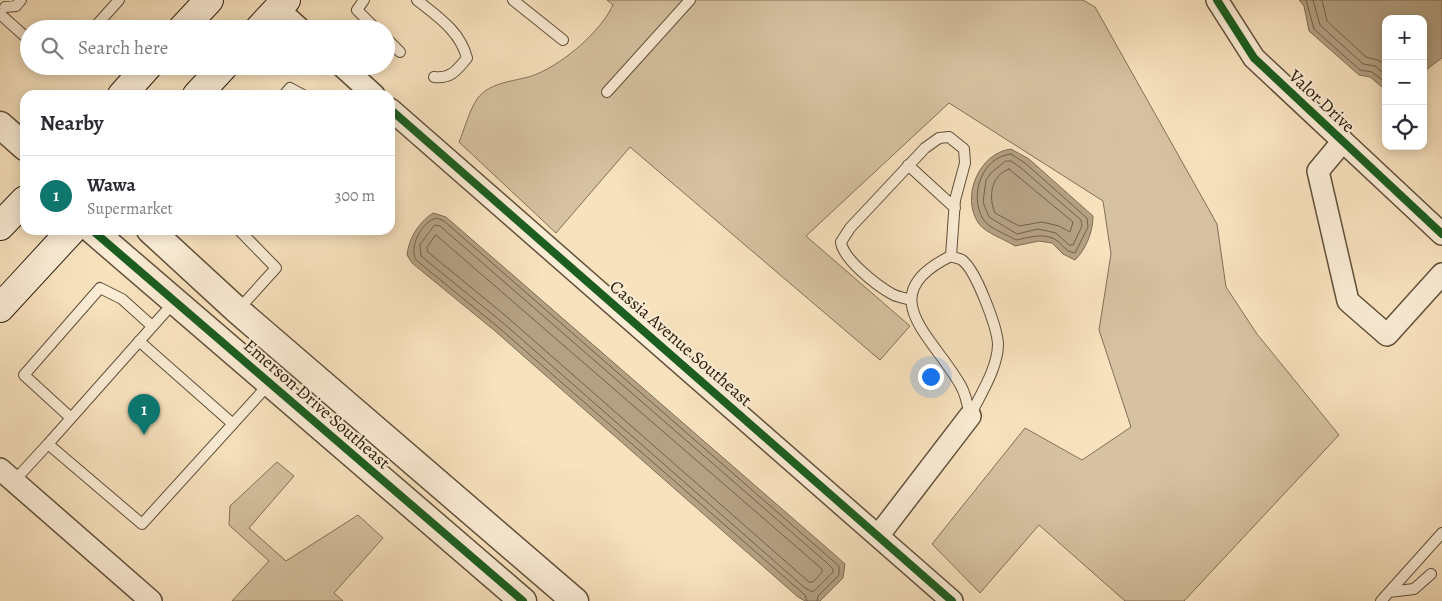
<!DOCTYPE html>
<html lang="en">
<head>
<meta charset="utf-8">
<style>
	body { margin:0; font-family:Alegreya,serif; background:#f7f7f7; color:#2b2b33 }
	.controls { position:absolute; right:15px; top:15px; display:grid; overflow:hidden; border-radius:10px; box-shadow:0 2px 12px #0003 }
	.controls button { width:45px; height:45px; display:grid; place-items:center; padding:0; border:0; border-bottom:1px solid #e1e1e2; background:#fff; color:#2b2b33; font:25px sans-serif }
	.you { position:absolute; left:930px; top:376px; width:18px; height:18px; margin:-12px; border:4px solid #fff; border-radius:50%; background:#1a73e8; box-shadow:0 0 0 8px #1a73e833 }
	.badge { display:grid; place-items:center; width:32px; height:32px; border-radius:50%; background:#0f766e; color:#fff; font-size:16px; font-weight:700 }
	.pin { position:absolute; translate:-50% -41px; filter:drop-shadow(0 1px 2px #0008) }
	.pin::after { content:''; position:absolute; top:26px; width:18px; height:15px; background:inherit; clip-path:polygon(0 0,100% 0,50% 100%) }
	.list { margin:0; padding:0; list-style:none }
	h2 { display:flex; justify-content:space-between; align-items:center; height:65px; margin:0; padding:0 20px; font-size:21px }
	h2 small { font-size:16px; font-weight:400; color:#7c7c81 }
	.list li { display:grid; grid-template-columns:32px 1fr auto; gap:15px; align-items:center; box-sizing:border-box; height:80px; padding:0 20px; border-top:1px solid #e1e1e2 }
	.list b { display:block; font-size:19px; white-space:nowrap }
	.list p { margin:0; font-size:16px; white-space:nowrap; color:#7c7c81 }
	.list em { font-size:16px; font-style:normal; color:#7c7c81 }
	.icon { flex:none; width:28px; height:28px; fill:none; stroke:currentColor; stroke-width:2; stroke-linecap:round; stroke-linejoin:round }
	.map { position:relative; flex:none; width:1442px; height:601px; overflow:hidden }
	.search { position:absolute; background:#fff; box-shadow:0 2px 12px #0003; left:20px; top:20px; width:375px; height:55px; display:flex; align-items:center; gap:12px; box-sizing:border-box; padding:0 18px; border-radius:28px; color:#7c7c81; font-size:19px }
	.panel { position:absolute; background:#fff; box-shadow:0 2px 12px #0003; left:20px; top:90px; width:375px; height:145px; border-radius:15px }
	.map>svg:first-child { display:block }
	.green { fill:#d6c1a0; stroke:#827057 }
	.water { fill:#b4a082; stroke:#7f6d54 }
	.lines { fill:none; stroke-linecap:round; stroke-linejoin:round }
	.shore { stroke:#726048; stroke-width:1 }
	.service-casing { stroke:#61503a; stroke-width:12 }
	.minor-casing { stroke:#61503a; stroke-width:24 }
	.tertiary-casing { stroke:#61503a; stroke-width:29 }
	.secondary-casing { stroke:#2f200e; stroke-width:30 }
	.service { stroke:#faecd5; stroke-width:10 }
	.minor { stroke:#faecd5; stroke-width:21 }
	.tertiary { stroke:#faecd5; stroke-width:26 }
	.secondary { stroke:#faecd5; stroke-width:28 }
	.cycleway-casing { stroke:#faecd5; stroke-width:11 }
	.cycleway { stroke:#1b5e20; stroke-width:8 }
	.labels { text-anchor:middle; stroke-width:4; stroke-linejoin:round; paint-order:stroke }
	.street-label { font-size:18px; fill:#2f200e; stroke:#faecd5 }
</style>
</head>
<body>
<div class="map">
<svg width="1442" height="601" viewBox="0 0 1442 601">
	<rect width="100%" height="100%" fill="#f8e2be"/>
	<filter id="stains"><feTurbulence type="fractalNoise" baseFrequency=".004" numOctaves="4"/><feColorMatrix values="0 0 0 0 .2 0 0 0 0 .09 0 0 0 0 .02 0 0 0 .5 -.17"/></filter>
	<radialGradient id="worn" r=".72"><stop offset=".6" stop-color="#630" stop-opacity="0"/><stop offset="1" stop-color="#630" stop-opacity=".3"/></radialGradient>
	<path class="green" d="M607,0H1083L1095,7L1217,224L1226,287L1257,334L1339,435L1184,601H1125L1039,525L980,593L932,544L1025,428L1082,460L1131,427L1099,330L1111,254L1103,201L949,103L806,236L910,326L880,360L630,147L556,233L459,142C465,128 469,111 477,99C491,80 518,82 537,74C565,62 600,32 613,5Z
		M277,462L294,476L249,528L286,561L358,515L383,538L334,593L343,601H232L269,561L229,525L230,506Z"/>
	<path class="water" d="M1299,0H1442V58L1423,72V19H1386V90L1370,77L1359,75L1309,31L1304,6Z
		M1011,149L1029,159L1093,216C1093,232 1086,249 1075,260L1063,254L1052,243L1039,241L1015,246C1004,239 986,233 979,224C960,197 979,153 1011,149Z
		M433,213L446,217L835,555L845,564L843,578L820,601H805L798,597L495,331L412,263L407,255C409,238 418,223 433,213Z"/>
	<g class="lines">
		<path class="shore" d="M1306,0L1314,29L1360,70L1372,72L1386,83
			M1313,0L1320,25L1363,64L1375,66L1386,75
			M1322,0L1327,21L1366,57L1378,60L1386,65
			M1011,154L1025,163L1087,218L1088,227L1075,253C1065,252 1063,244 1056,240C1043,232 1028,238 1016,240C1006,234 988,228 983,219C969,196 981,157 1011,154Z
			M1006,161H1011L1021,168L1081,220L1082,226L1073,245H1069L1056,233L1038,229L1017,234L989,217L983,202L986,180L991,173Z
			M1009,169L1073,222L1070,232L1059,226L1042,222L1019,226L995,213C988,197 991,175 1009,169Z
			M435,225L440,226L827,563L833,569V572L813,592L805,588L502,322L421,256L420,245Z
			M436,235L822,569V572L813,582H809L507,317L428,252L427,248Z
			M807,601L805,595L498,327L416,260C408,247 423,220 437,218L444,221L839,566V575L818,596L817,601"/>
		<g class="service-casing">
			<path id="service" d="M364,0L357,10L376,29
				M417,0C438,17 460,31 467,58C457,70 451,79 434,77
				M513,0L563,40
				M5,7L16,6L21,0
				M0,14L29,40
				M93,29L119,0
				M386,38L400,52
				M607,92L690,0
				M284,95L290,88L303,95
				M908,165L955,208
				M951,256C954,258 959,258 962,260C976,270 997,327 998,344C998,368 980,395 970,416C968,406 966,395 961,386C934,337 870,295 951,256Z
				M911,300C905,298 897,297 892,294C876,285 843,259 841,242L850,228L925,148L939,138L949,137L964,149L965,163L955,200L951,256
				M238,310L276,268L239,230
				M139,341L233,424
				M71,418L24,375L100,288L122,299L152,326
				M48,444L175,301
				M14,481L48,444L142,524L269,384
				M1389,592L1414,589L1431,574
				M1381,601L1442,533"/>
		</g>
		<g class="minor-casing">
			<path id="minor" d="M1217,0L1254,58L1442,234
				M278,9L300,29
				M342,66L374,95
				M390,109L952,601
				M1343,141L1318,171L1348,301L1387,335L1442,274
				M0,469L151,601
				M878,536L970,416"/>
		</g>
		<g class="tertiary-casing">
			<path id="tertiary" d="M0,125L25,147
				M92,230L523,601
				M150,230L238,311L575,601"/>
		</g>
		<g class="secondary-casing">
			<path id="secondary" d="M182,29L209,0
				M259,29L286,0
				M122,95L148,66
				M197,95L224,66
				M0,226L25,200
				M0,308L72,230"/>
		</g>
		<use href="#service" class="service"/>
		<use href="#minor" class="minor"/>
		<use href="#tertiary" class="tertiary"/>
		<use href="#secondary" class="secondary"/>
		<g class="cycleway-casing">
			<path id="cycleway" d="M1217,0L1254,58L1442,234
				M390,109L952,601
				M92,230L523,601"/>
		</g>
		<use href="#cycleway" class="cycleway"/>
	</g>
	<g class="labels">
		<g class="street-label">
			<text transform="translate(1322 101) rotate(43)" y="6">Valor Drive</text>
			<text transform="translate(681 343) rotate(41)" y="6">Cassia Avenue Southeast</text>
			<text transform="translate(317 404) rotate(41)" y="6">Emerson Drive Southeast</text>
		</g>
	</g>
	<rect width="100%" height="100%" filter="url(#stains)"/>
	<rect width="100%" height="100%" fill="url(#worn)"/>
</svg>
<div class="controls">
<button>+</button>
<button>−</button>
<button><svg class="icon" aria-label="locate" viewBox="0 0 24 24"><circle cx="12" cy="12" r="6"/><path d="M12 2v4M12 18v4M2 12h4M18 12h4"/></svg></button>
</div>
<div class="you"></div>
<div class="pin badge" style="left:144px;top:435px">1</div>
<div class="search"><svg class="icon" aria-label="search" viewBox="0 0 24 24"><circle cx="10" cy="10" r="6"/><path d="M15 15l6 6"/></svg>Search here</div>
<section class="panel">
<h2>Nearby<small></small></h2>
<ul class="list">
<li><span class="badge">1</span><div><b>Wawa</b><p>Supermarket</p></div><em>300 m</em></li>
</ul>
</section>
</div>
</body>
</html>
